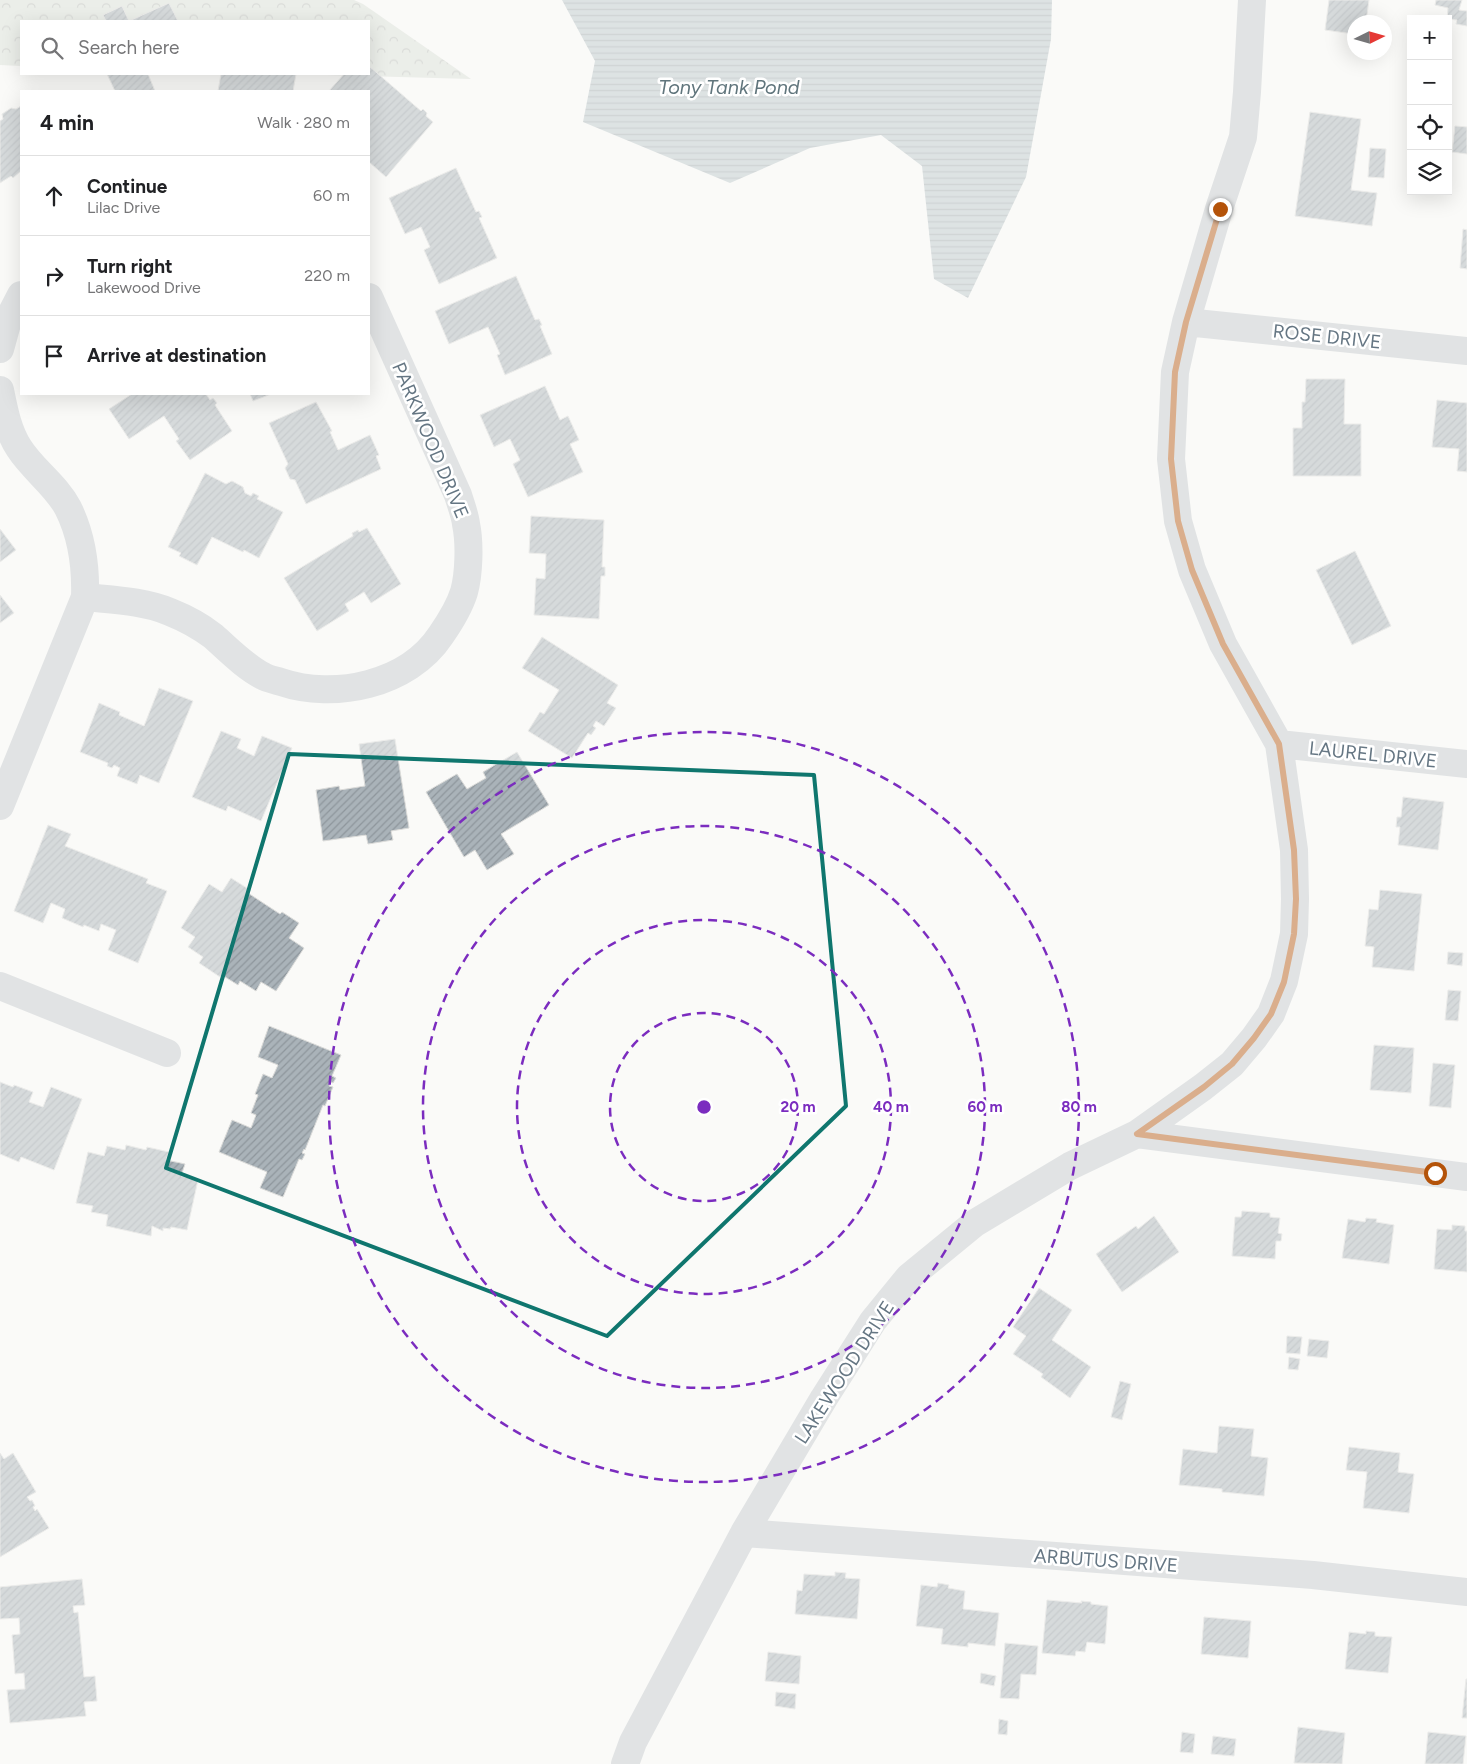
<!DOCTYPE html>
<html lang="en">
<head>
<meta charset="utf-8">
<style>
	body { margin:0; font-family:Figtree,sans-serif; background:#f6f6f6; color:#202124 }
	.controls { position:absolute; right:15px; top:15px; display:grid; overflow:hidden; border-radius:0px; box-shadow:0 5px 20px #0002 }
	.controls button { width:45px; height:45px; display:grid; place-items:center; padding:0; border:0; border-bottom:1px solid #e0e0e0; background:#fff; color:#202124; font:25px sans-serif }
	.compass { position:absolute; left:1347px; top:15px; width:45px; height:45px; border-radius:50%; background:#fff; box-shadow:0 5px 20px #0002; rotate:85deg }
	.stop { position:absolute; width:15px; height:15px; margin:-11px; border:4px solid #b45309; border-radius:50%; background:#fff }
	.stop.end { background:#b45309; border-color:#fff; box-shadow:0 1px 5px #0008 }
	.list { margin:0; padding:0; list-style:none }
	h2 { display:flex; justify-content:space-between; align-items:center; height:65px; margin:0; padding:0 20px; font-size:21px }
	h2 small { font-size:16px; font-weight:400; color:#757577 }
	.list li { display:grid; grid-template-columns:32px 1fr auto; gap:15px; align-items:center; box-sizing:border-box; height:80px; padding:0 20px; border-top:1px solid #e0e0e0 }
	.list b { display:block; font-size:19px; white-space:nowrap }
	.list p { margin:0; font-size:16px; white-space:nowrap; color:#757577 }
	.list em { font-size:16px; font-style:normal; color:#757577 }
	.icon { flex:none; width:28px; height:28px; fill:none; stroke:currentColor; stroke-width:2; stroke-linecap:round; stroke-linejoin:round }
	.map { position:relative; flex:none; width:1467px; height:1764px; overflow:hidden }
	.search { position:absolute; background:#fff; box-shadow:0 5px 20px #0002; left:20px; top:20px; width:350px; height:55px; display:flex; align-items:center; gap:12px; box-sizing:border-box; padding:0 18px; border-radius:0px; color:#757577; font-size:19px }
	.panel { position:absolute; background:#fff; box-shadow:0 5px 20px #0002; left:20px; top:90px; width:350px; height:305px; border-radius:0px }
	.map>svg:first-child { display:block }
	.forest { fill:url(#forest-crowns) }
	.water { fill:url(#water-rules) }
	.building { fill:url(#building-hatch); stroke:#dcdcda }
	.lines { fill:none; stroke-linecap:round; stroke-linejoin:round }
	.street { stroke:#c3c8cc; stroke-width:28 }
	.route { stroke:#b45309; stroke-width:6 }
	.marked { fill:none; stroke:#0f766e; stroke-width:4; stroke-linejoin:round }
	.ring { fill:none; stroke:#7b2cbf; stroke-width:2.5; stroke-dasharray:9 6 }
	.labels { text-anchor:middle; stroke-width:5; stroke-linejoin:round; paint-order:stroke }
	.street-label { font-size:19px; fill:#657683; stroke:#fff }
	.water-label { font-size:20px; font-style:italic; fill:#60757c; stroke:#fff }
	.centre { fill:#7b2cbf; stroke:#fff; stroke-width:2.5 }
	.ring-label { font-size:15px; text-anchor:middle; font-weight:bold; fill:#7b2cbf; stroke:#fff; stroke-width:5; stroke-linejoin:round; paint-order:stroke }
</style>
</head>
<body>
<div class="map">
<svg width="1467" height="1764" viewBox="0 0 1467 1764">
	<defs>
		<pattern id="forest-crowns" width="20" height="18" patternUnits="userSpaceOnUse" patternTransform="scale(1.25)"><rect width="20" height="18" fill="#dadfd7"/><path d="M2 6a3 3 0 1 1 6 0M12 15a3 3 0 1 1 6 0" fill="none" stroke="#b4b9b4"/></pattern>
		<pattern id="water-rules" width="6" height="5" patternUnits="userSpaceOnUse" patternTransform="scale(1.25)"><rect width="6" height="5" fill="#bbc7cb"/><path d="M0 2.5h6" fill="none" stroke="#9ca6aa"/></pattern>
		<pattern id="building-hatch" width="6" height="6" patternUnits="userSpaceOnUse" patternTransform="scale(1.25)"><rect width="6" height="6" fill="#aab3b9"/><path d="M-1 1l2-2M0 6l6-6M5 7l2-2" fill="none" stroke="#8e969c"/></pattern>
	</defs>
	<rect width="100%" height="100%" fill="#fafaf8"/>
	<path class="forest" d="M0,0H354L363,4L471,79L292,74H369V21H21V66L0,65Z"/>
	<path class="water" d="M562,0H1052L1051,39L1026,177L968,298L934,279L922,166L881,135L810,148L730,183L583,122L595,61Z"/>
	<path class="building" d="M1329,0H1369L1366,22H1354V34L1325,30Z
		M1436,0H1462L1459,10L1467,11V26L1456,24L1457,20L1447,19L1448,8L1435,5Z
		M169,3L178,21H106L103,15L122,6L129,21Z
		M369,66L421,111L423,109L427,113L426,116L433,122L386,177L369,162V91H329L344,74H369Z
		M107,74H148L155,91H115Z
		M221,74H296L293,91H218Z
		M21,106V171L13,178L11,176L0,183V121L3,119L2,114L11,108L16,109Z
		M1310,112L1361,119L1351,190L1377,193L1372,226L1295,216Z
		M1455,126L1467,127V154L1452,152Z
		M1370,148L1386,149L1384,178L1368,177Z
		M456,168L476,212L479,211L482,217L479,218L497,258L439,284L424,250L430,247L421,227L405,234L389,198Z
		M1463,229L1467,230V269L1460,268Z
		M516,276L535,320L539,319L542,325L540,326L552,354L505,375L497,355L500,354L488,327L449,344L435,311Z
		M1306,379H1345L1344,424H1361V476H1293V428H1302V402H1305Z
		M545,386L560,420L568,416L579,440L570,444L583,472L528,497L513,464L520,460L510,439L494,447L480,415Z
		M132,394H206L210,400L213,398L217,403L215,405L232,431L190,460L176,441L179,439L164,416L129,439L109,409Z
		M250,394H271L253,401Z
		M1437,400L1467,403V472L1457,471L1459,449L1432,447Z
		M316,402L332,431L330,432L338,450L370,435L379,455L376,456L381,469L306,504L295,480L290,479L285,468L288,464L269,423Z
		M205,473L226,484L232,481L243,487L245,493L251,496L253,493L259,496L257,499L283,512L259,558L244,550L243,552L212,537L197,565L179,556L181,553L168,547Z
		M531,516L604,520L602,567H605V576H601L599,619L534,615L536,578L545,579L546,554L529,553Z
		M367,528L401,584L371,603L364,592L345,604L349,611L317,631L284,578L353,536L352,533L358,530L359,532Z
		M0,529L16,550L0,562Z
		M1355,551L1391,626L1352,645L1316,570Z
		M0,595L14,613L0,623Z
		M542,637L618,685L607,703L616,708L604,726L596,721L593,726L596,728L591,735L588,733L572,758L528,731L540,712L544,714L559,690L522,668Z
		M159,688L193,701L159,783L140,775L137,784L117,776L120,768L114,765L112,768L107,766L108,763L80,752L99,703L120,712L119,715L144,726Z
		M221,731L241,739L237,748L254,756L262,736L292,748L261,821L228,806L226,811L192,797Z
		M395,739L409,828L391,831L393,840L368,844L366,835L323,841L316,790L339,786L340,790L365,786L359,744Z
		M517,752L549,805L501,834L514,854L487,870L475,850L464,857L426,792L457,774L467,789L486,778L483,772Z
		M1403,797L1444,802L1438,850L1398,845L1400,827H1396L1397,817H1401Z
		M48,825L71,834L65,846L148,879L146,883L167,891L138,963L108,950L116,930L101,924L99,931L84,925L83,927L62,918L65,909L51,903L43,923L14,911Z
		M231,878L250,890L248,893L280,914L282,912L299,923L289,938L304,948L276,991L261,982L256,991L240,981L238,985L222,975L220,977L199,963L203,957L188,947L195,937L181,928L209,884L222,892Z
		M1380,890L1422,894L1414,971L1372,967L1374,947L1365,946L1369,909L1378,910Z
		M1448,952L1463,953L1462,966L1447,964Z
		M1448,990L1461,991L1458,1021L1445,1020Z
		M269,1026L341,1055L332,1076L336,1078L333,1083L331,1082L329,1086L333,1087L325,1106L323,1105L305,1150L304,1149L302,1153L305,1154L302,1160L299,1159L283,1197L260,1188L267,1172L219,1152L232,1120L251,1128L256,1115L251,1113L258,1095L255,1094L263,1074L272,1078L278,1065L258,1057Z
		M1374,1045L1414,1048L1411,1093L1370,1090Z
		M1433,1063L1455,1065L1451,1108L1429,1106Z
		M0,1082L13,1087L14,1085L33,1092L29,1102L43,1107L51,1087L82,1099L54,1170L21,1157L19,1162L0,1154Z
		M126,1145L146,1150L147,1147L169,1152L166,1160L185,1164L181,1176L198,1180L187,1230L171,1227L170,1229L163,1228V1231L152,1226L151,1236L106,1226L108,1215L91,1212L93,1206L76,1203L88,1152L104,1156L107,1146L125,1150Z
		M1242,1211L1270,1213V1217L1280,1218L1278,1233L1282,1234L1281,1241H1276L1275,1259L1232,1256L1235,1217H1241Z
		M1154,1216L1179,1252L1122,1292L1096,1254L1136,1226L1138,1229Z
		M1366,1218L1377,1219L1376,1222L1394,1225L1389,1264L1342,1258L1348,1219L1365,1222Z
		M1452,1225L1465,1226V1231H1467V1272L1434,1269L1437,1229L1452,1230Z
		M1039,1288L1072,1310L1052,1340L1091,1367L1070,1398L1041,1377L1043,1374L1013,1354L1026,1336L1013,1327Z
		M1287,1336L1302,1337L1300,1354L1286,1353Z
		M1309,1339L1329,1341L1327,1358L1307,1356Z
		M1289,1357L1300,1359L1298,1370L1288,1369Z
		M1120,1381L1131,1384L1122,1420L1111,1417Z
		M1219,1426L1254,1429L1251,1456L1268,1458L1264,1496L1222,1492V1489L1179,1485L1183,1449L1217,1453Z
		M1349,1447L1400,1453L1398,1472L1414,1474L1409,1513L1363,1508L1367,1472L1346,1470Z
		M0,1453L4,1459L13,1453L36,1492L27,1497L30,1501L32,1500L35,1506L33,1507L35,1511L37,1509L49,1528L0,1557Z
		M835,1572L846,1573L845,1578L860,1579L857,1619L795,1614L797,1590L802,1591L804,1574L835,1576Z
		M82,1579L85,1605L73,1606L74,1613L78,1612L84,1677L95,1676L97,1701L84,1702L86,1716L10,1723L7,1690L25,1689L24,1673L15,1674L12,1635L20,1634L19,1618L0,1619V1587Z
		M938,1583L949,1585L948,1588L965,1591L963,1609L999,1613L995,1646L968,1643V1647L941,1644L943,1629L916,1626L921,1585L937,1587Z
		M1047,1600L1082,1603L1081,1601L1091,1602V1604L1108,1606L1105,1644L1087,1642L1085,1652L1076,1651L1075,1656L1042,1653Z
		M1204,1617L1251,1621L1248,1658L1201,1654Z
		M1366,1631L1375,1632V1636L1392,1637L1388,1673L1345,1669L1349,1632L1366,1634Z
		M1005,1643L1038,1646L1036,1675L1021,1674L1019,1699L1000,1698Z
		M768,1652L801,1656L799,1684L765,1681Z
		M981,1673L996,1676L994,1686L980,1683Z
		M1466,1679H1467V1718H1462Z
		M776,1692L796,1694L795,1709L775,1706Z
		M999,1719L1008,1721L1007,1735L998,1734Z
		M1298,1727L1345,1733L1342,1764L1294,1763Z
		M1182,1732L1195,1734L1193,1753L1180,1752Z
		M1428,1732L1466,1736L1463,1764H1425Z
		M1213,1736L1236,1739L1234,1756L1211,1754Z"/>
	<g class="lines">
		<path class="street" d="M1186,322L1467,351
			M0,349L8,320L21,295
			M0,390C4,410 8,431 19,448C33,470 56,485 68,508C82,536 86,566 85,597L0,806
			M85,597C113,600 144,601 170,612C185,618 200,626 213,636C229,650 244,666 263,676C268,679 275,680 281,682C334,700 408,685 441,635C450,622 459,608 464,592C469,574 470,543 466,524C465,515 461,505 458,495L369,297
			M1279,744L1467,764
			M0,986L167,1053
			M1137,1134L1467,1177
			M744,1533L1313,1575L1467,1592
			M625,1764L633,1742L744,1533L824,1398L873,1321L909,1277L975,1223L1070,1166L1137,1134L1203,1087L1232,1064L1254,1038L1271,1014L1284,981L1294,934L1295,899L1294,850L1279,744L1223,644L1192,570L1178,521L1171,459L1175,372L1186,322L1219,209L1243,137L1247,92L1252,0"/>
	</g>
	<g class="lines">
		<path class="route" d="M1220,209L1186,322L1175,372L1171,459L1178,521L1192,570L1223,644L1279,744L1294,850L1296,899L1294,934L1284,982L1271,1014L1254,1038L1232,1064L1204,1087L1137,1134L1435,1173"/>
	</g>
	<path d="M0 0H1467V1764H0ZM289,754L814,775L846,1106L607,1336L166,1168Z" fill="#fafaf8" fill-opacity=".55" fill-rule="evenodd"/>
	<path class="marked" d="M289,754L814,775L846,1106L607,1336L166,1168Z"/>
	<g class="ring">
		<circle cx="704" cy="1107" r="94"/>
		<circle cx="704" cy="1107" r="187"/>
		<circle cx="704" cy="1107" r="281"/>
		<circle cx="704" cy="1107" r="375"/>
	</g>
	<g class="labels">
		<g class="street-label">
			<text transform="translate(1327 336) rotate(6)" y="7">ROSE DRIVE</text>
			<text transform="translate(431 440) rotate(67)" y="7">PARKWOOD DRIVE</text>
			<text transform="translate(1373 754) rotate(6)" y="7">LAUREL DRIVE</text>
			<text transform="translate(844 1372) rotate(-57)" y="7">LAKEWOOD DRIVE</text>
			<text transform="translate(1106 1560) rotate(4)" y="7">ARBUTUS DRIVE</text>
		</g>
		<g class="water-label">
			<text x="729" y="94">Tony Tank Pond</text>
		</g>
	</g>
	<circle cx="704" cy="1107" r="8" class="centre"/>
	<g class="ring-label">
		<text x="798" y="1112">20 m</text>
		<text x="891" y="1112">40 m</text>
		<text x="985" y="1112">60 m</text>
		<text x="1079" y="1112">80 m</text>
	</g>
</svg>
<div class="controls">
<button>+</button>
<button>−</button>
<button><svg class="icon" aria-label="locate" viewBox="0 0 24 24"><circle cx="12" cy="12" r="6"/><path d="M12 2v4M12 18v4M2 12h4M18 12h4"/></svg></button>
<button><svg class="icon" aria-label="layers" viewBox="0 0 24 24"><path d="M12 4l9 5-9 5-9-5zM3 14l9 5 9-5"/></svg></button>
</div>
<svg class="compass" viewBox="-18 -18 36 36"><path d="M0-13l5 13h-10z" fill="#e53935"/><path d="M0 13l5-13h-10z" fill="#757577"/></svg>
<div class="stop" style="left:1435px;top:1173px"></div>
<div class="stop end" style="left:1220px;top:209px"></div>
<div class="search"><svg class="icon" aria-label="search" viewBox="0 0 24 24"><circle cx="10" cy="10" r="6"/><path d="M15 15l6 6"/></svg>Search here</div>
<section class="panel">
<h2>4 min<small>Walk · 280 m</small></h2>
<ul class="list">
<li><svg class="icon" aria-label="ahead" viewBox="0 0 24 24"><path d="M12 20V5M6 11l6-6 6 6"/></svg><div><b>Continue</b><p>Lilac Drive</p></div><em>60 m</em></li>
<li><svg class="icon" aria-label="right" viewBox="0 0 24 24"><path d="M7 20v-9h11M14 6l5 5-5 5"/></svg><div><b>Turn right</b><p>Lakewood Drive</p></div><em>220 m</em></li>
<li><svg class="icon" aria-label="arrive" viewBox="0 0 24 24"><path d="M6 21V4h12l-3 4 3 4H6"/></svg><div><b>Arrive at destination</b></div></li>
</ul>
</section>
</div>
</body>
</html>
